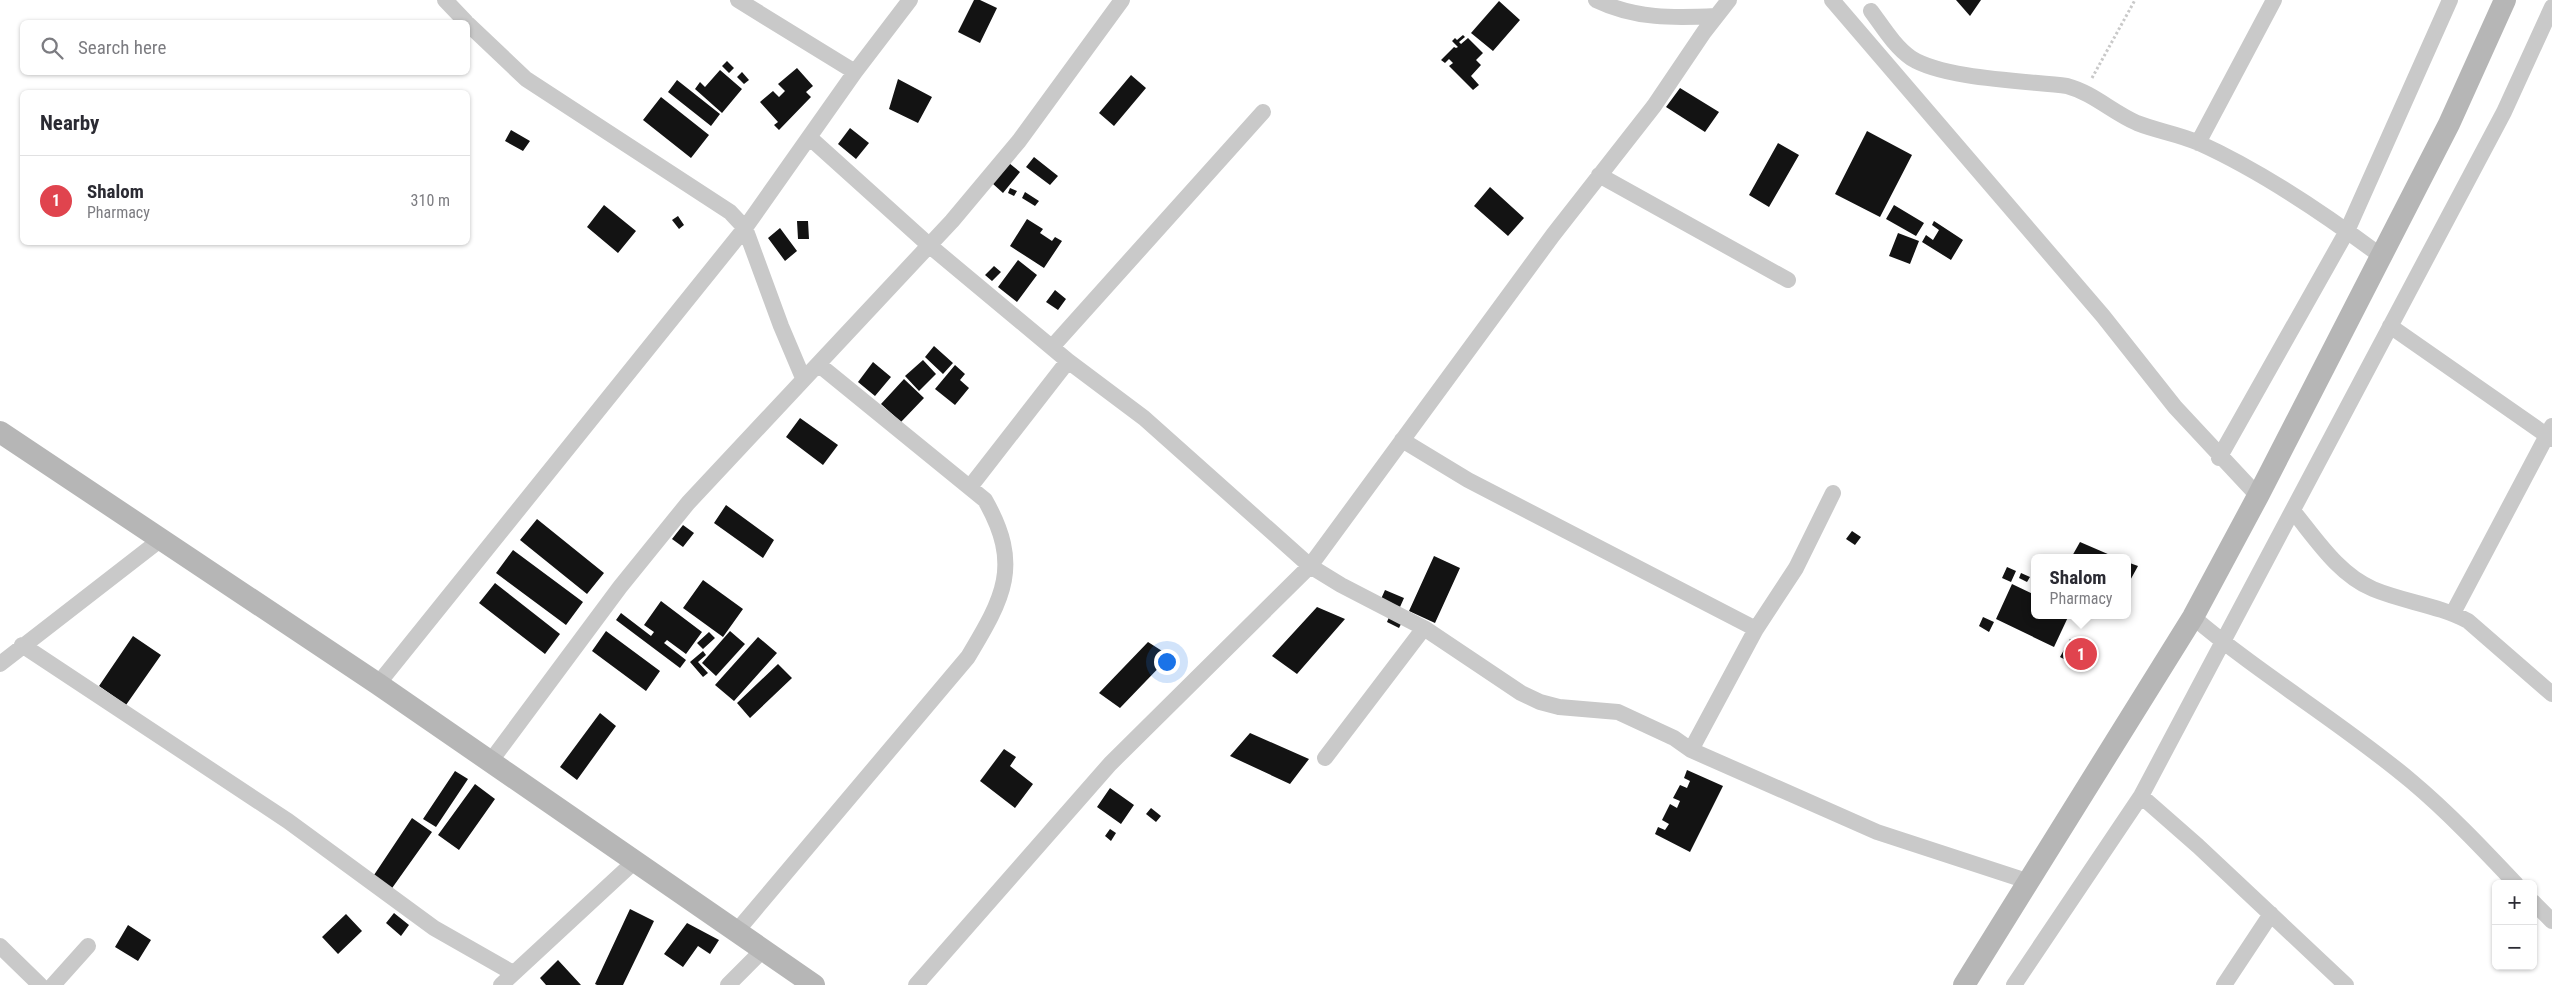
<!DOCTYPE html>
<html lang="en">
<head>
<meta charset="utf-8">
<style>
	body { margin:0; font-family:"Roboto Condensed",sans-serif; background:#f2f2f3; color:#2b2b33 }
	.controls { position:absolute; right:15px; bottom:15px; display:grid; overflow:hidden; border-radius:8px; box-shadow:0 1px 4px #0004 }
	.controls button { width:45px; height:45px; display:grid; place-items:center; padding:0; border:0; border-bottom:1px solid #e1e1e2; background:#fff; color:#2b2b33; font:25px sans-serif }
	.you { position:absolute; left:1166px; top:661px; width:18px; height:18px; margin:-12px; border:4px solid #fff; border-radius:50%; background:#1a73e8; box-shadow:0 0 0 8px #1a73e833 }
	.badge { display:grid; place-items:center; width:32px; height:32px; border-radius:50%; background:#2563eb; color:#fff; font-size:16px; font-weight:700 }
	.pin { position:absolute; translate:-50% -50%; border:2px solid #fff; box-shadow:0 1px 5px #0006 }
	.popup { position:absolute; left:2031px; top:554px; width:100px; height:65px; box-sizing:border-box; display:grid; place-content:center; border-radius:8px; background:#fff; filter:drop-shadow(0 1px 4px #0005); font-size:16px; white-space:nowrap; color:#7c7c81 }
	.popup b { font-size:19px; color:#2b2b33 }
	.popup::after { content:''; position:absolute; left:50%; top:100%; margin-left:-10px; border:10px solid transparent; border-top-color:#fff }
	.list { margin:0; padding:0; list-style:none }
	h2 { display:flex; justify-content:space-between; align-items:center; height:65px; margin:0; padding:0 20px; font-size:21px }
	h2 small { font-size:16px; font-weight:400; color:#7c7c81 }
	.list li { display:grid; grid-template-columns:32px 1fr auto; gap:15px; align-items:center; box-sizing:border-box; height:90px; padding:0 20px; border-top:1px solid #e1e1e2 }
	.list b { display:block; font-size:19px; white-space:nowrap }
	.list p { margin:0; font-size:16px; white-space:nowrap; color:#7c7c81 }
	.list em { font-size:16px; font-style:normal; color:#7c7c81 }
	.icon { flex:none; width:28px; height:28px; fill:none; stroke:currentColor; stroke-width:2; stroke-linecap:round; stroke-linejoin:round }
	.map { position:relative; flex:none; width:2552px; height:985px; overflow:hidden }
	.search { position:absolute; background:#fff; box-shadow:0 1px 4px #0004; left:20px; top:20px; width:450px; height:55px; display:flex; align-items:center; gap:12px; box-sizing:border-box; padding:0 18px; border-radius:8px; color:#7c7c81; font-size:19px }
	.panel { position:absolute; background:#fff; box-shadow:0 1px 4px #0004; left:20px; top:90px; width:450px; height:155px; border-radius:8px }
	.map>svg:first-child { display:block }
	.building { fill:#131313 }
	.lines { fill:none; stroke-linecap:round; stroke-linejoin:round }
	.path { stroke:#c9c9c9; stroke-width:3; stroke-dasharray:2.5 2.5; stroke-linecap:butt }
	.minor { stroke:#c9c9c9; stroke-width:16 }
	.secondary { stroke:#b6b6b6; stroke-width:22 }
</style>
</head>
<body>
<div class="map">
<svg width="2552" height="985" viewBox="0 0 2552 985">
	<rect width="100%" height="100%" fill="#fff"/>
	<path class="building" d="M974,0H980L997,8L980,43L958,32Z
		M1956,0H1981L1970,16Z
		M1499,1L1520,20L1493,51L1471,33Z
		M1463,35L1465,37L1459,42L1461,44L1468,38L1483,53L1476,60L1481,65L1471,76L1479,85L1473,90L1449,66L1453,63L1449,59L1445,63L1441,60L1454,47L1456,48L1458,47L1452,41L1455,38L1457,40Z
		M727,61L734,68L729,73L722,66Z
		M797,68L813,86L806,92L811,97L779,130L774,125L778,122L760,102L773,91L779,97L785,91L778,84Z
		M720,70L742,89L722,113L695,89L700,82L705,87Z
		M742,72L749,80L744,84L737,77Z
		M1131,75L1146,88L1114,126L1099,113Z
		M898,79L932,97L918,123L889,109Z
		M677,80L720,114L711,126L668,92Z
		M1680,88L1719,112L1705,132L1666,107Z
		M661,97L709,135L691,158L643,120Z
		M850,128L869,143L856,159L838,144Z
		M511,130L530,141L523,151L505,141Z
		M1867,131L1912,155L1880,217L1835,194Z
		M1778,143L1799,155L1769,207L1749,195Z
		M1034,157L1058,176L1050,185L1026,167Z
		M1009,163L1020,172L1003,193L992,183Z
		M1490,187L1524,218L1508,236L1474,206Z
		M1010,188L1017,191L1014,196L1008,193Z
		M1025,192L1039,201L1035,206L1022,198Z
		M604,205L636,231L618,253L587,227Z
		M1894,205L1924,223L1916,236L1886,219Z
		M678,216L684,225L679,229L672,220Z
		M1027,219L1043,229L1040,233L1052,241L1055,237L1062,241L1044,268L1010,246Z
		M797,221H808L809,239H798Z
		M1934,221L1963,240L1951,260L1922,242L1926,235L1933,240L1939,230L1932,225Z
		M780,228L797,251L785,261L768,238Z
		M1898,233L1919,241L1910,264L1889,256Z
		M1018,260L1037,275L1017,302L998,287Z
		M994,266L1001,272L992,281L985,275Z
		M1055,290L1066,299L1058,310L1046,302Z
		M934,346L953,363L943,374L925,357Z
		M923,360L936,374L919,391L905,376Z
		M873,362L891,377L875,396L858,382Z
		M955,365L965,374L960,380L969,388L955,405L935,389Z
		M904,379L924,398L901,422L881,404Z
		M800,418L838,445L823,465L786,437Z
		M726,505L774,540L763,558L714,523Z
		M537,519L604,573L587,594L520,540Z
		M683,525L694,533L683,547L672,539Z
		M1852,531L1861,537L1855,545L1846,539Z
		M2080,542L2117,558H2071Z
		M513,550L583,602L566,625L496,573Z
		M1434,556L1460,568L1435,623L1409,611Z
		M2127,562L2138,566L2127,586Z
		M2007,567L2016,571L2011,582L2002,578Z
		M2021,573L2030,577L2027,582L2019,578Z
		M703,580L743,609L723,637L683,608Z
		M495,583L560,634L545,654L479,603Z
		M2012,584L2035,595V615H2069L2054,647L1996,619Z
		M1385,590L1404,598L1400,607L1381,599Z
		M661,601L702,632L686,654L667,640L664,643L686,660L680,668L616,620L621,613L651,636L654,632L644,625Z
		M1317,607L1345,619L1297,674L1272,656Z
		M1389,617L1401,624L1399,628L1387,622Z
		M1983,617L1994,622L1989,632L1979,626Z
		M606,631L660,671L646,691L592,651Z
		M730,631L745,644L716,676L702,663Z
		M709,632L715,638L703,649L697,643Z
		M133,636L161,655L126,705L99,686Z
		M758,637L777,653L734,701L715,685Z
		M2070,639L2093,651L2083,669L2060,657Z
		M1148,642L1170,656L1120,708L1099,693Z
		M703,651L706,655L698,662L708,673L703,677L690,662Z
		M778,664L792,678L750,718L737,703Z
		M600,713L616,726L577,780L560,767Z
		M1250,733L1309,759L1290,784L1230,756Z
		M1004,749L1016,757L1010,766L1033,784L1015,808L980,781Z
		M1687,770L1723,786L1690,852L1655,834L1658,827L1665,830L1669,824L1662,820L1670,804L1677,808L1680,801L1673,798L1680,785L1687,788L1690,781L1684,778Z
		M455,771L468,779L436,827L423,819Z
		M475,784L495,799L459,850L438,835Z
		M1110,788L1134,805L1121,824L1097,807Z
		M1151,808L1161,816L1156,822L1146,814Z
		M412,818L432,832L390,891L372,878Z
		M1110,829L1116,833L1111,841L1105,836Z
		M630,909L654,921L623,985H597L595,984Z
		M394,913L409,925L401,936L386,923Z
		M346,914L362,931L338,954L322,937Z
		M687,923L719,940L710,954L698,946L683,967L664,954Z
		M128,925L151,940L138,961L115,947Z
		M558,960L581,985H546L540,978Z"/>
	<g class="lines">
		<path class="path" d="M2092,78L2135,0"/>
		<path class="minor" d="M445,0L466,22
			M738,0L855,72
			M1596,0C1635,19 1674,18 1716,16
			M1832,0L2103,316L2175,407L2258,496
			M1871,11C1883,27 1894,46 1911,58C1944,79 2027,81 2067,86C2093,93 2112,112 2137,123C2157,131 2179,134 2199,143C2261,171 2326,215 2381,256
			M468,24L526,79L730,212L745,228L781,326L803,378
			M809,137L930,246L1068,361L1144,418L1310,566L1341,585L1424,628L1521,693L1540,702L1559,707L1618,712L1674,738L1691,750L1877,832L2030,882
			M2198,143L2274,0
			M1599,175L1788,280
			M2390,326L2552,439
			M1052,347L1263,112
			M1402,440L1468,480L1756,629
			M2219,458L2347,231L2450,0
			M970,487L1068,361
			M2293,511C2316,539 2338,574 2373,589C2404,602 2438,605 2468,621L2552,694
			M2453,613L2552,426
			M2193,617C2262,676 2341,722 2411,781C2448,812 2482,848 2516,884
			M22,645L288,821L434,928L513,973
			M0,664L160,540
			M378,684L745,228L855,72L910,0
			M1691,750L1756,629L1796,568L1833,493
			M1325,758L1424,628
			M490,762L620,587L688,503L952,221L1019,141L1122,0
			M2141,796L2198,846L2346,985
			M2533,902L2552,921
			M736,932L968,657C1004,597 1022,565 985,500L818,364
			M0,946L40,985
			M53,985L88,946
			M501,985L634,862
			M728,985L763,950
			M916,985L1110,764L1310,566L1553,235L1654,106L1704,32L1729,0
			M2014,985L2141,796L2504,112L2552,7
			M2224,985L2271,914"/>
		<path class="secondary" d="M0,432L378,684L814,985
			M1964,985L2193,617L2258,496L2449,124L2505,0"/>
	</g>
</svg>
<div class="controls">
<button>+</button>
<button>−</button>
</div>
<div class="you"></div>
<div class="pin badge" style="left:2081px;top:654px;background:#e0444e">1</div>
<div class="popup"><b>Shalom</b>Pharmacy</div>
<div class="search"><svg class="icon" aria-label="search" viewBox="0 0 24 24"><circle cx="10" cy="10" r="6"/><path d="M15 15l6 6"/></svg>Search here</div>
<section class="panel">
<h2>Nearby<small></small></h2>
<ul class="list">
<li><span class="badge" style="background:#e0444e">1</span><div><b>Shalom</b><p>Pharmacy</p></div><em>310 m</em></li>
</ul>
</section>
</div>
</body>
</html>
